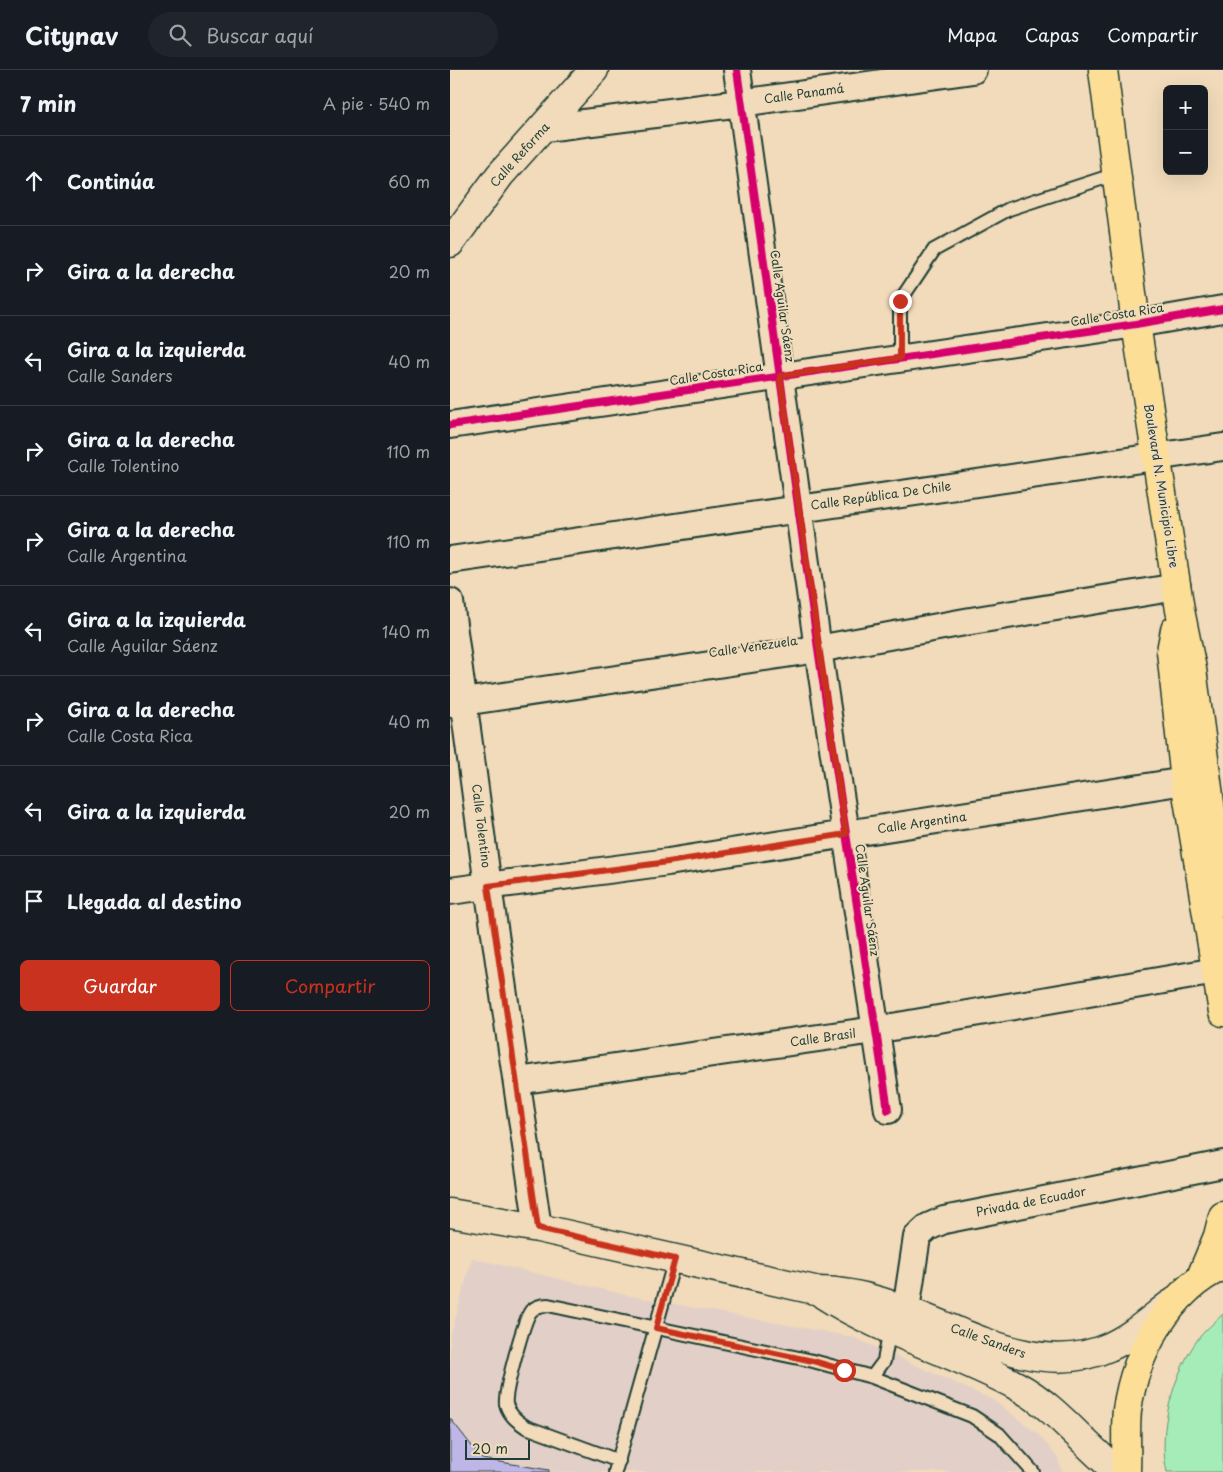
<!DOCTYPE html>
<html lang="es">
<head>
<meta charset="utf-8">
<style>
	body { margin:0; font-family:"Playpen Sans",sans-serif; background:#20242c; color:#f1f3f6 }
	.controls { position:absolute; right:15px; top:15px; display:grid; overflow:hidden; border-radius:8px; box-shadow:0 5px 20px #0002 }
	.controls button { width:45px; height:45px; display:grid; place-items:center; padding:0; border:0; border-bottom:1px solid #363941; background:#171b24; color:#f1f3f6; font:25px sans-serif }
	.scale { position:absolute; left:15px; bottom:12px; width:65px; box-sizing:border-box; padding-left:5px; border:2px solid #1f3d34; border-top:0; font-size:14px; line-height:18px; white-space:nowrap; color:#1f3d34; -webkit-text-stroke:4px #f1dbba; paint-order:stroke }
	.stop { position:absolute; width:15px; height:15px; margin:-11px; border:4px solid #c8321e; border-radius:50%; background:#fff }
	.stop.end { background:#c8321e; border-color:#fff; box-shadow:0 1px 5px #0008 }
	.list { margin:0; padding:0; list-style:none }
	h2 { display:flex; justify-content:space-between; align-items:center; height:65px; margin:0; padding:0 20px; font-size:21px }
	h2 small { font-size:16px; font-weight:400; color:#9ea1a6 }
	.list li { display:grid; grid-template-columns:32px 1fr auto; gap:15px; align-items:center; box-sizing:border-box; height:90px; padding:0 20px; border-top:1px solid #363941 }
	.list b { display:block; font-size:19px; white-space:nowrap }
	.list p { margin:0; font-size:16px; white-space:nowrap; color:#9ea1a6 }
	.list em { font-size:16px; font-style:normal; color:#9ea1a6 }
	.actions { display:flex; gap:10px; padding:15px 20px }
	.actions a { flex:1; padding:11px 0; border:1px solid #c8321e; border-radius:8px; text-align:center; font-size:18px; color:#c8321e }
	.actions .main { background:#c8321e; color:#fff }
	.icon { flex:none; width:28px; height:28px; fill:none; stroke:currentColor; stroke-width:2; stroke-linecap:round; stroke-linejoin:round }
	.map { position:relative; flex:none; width:773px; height:1402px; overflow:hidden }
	header { display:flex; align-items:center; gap:30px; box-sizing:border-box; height:70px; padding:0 25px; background:#171b24; border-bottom:1px solid #363941 }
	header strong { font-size:24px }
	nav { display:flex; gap:28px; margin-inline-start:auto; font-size:18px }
	.search { width:350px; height:45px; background:#20242c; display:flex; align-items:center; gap:12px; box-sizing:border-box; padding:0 18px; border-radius:28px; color:#9ea1a6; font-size:19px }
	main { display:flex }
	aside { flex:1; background:#171b24 }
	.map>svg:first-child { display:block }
	.built { fill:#e2d0c8 }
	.green { fill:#a6ecb8; stroke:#629476 }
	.building { fill:#bfb6e8; stroke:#1f3d34 }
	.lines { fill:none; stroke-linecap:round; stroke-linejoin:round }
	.lane-casing { stroke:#1f3d34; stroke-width:16 }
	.street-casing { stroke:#1f3d34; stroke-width:30 }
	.secondary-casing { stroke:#1f3d34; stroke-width:31 }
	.primary-casing { stroke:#1f3d34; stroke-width:31 }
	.lane { stroke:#f1dbba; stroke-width:12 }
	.street { stroke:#f1dbba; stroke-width:26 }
	.secondary { stroke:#f1dbba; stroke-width:28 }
	.primary { stroke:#fdde96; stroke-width:28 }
	.cycleway-casing { stroke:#f1dbba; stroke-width:11 }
	.cycleway { stroke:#d6006c; stroke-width:8 }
	.route { stroke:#c8321e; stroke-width:6 }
	.labels { text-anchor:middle; stroke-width:4; stroke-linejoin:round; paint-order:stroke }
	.street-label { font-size:12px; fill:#1f3d34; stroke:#f1dbba }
</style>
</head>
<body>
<header>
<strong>Citynav</strong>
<div class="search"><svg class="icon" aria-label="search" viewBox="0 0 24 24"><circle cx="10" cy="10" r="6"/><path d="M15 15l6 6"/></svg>Buscar aquí</div>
<nav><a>Mapa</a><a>Capas</a><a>Compartir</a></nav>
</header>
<main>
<aside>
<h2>7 min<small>A pie · 540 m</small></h2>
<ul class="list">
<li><svg class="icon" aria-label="ahead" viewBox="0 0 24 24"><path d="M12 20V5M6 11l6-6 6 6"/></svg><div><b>Continúa</b></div><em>60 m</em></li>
<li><svg class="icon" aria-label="right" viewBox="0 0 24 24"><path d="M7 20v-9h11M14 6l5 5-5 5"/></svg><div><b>Gira a la derecha</b></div><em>20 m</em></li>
<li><svg class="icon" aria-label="left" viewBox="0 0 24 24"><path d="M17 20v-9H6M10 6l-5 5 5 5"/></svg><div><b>Gira a la izquierda</b><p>Calle Sanders</p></div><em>40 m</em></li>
<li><svg class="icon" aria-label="right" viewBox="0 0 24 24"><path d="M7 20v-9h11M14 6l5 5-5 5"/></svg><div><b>Gira a la derecha</b><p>Calle Tolentino</p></div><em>110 m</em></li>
<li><svg class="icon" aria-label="right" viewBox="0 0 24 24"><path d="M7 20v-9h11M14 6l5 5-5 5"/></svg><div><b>Gira a la derecha</b><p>Calle Argentina</p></div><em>110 m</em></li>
<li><svg class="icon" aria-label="left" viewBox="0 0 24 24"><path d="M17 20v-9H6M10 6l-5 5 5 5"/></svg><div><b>Gira a la izquierda</b><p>Calle Aguilar Sáenz</p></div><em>140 m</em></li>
<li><svg class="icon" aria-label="right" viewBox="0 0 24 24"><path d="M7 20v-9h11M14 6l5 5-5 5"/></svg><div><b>Gira a la derecha</b><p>Calle Costa Rica</p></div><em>40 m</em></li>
<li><svg class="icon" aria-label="left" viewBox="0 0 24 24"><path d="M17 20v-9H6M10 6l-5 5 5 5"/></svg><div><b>Gira a la izquierda</b></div><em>20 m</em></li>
<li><svg class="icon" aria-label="arrive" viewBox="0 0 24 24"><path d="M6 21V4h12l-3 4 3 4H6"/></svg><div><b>Llegada al destino</b></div></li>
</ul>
<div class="actions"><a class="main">Guardar</a><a>Compartir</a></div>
</aside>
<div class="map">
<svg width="773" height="1402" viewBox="0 0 773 1402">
	<rect width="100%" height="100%" fill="#f1dbba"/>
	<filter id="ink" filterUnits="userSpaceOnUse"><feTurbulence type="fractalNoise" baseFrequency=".02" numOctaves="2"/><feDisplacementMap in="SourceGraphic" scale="10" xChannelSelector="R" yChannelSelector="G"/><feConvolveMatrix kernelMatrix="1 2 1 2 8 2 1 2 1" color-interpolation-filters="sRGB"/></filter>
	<g filter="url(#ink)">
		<path class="built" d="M22,1188L176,1225L403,1267L543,1330L588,1364L608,1388L612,1402H0V1268Z"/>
		<path class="green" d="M773,1244V1402H717C707,1361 724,1302 748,1269C755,1260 765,1252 773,1244Z"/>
		<path class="building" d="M0,1348L32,1389L99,1400V1402H0Z"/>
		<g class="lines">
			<g class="lane-casing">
				<path id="lane" d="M450,288V231L484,180L559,139L666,104
					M422,1307L434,1291L440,1258
					M169,1391L76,1357C67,1351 59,1345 56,1334C54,1323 74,1249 81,1241C86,1236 92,1235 98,1235L363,1291L422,1307L522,1346L549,1364L583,1402
					M165,1402L225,1189"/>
			</g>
			<g class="street-casing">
				<path id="street" d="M287,0L368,579L438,1040
					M95,58L291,33L523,0
					M0,355L686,254L773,239
					M0,490L773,377
					M0,532L38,816L88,1158
					M0,634L368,579L515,552L727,517
					M0,821L218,792L735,711
					M67,1011L425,960L766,901
					M456,1240L467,1167L478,1157L494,1150L773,1094"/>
			</g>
			<g class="secondary-casing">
				<path id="secondary" d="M0,173L50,105L144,0
					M0,1143L88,1158L369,1221C466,1220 566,1320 659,1277C682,1267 701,1249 721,1234
					M374,1225C433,1263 504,1282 567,1316C606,1337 633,1374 668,1402"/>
			</g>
			<g class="primary-casing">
				<path id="primary" d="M653,0L686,254L730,540L742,599L773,831
					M725,560L721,581L735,711L773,942
					M751,1207L768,1166L773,1146
					M676,1402C677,1382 675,1360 677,1340C685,1283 719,1220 773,1196"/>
			</g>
			<use href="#lane" class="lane"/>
			<use href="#street" class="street"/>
			<use href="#secondary" class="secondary"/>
			<use href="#primary" class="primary"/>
			<g class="cycleway-casing">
				<path id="cycleway" d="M287,0L368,579L438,1040
					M0,355L686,254L773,239"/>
			</g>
			<use href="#cycleway" class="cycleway"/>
		</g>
	</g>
	<g class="lines" filter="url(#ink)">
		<path class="route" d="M394,1300L363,1291L206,1258L225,1189L88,1158L38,816L218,792L396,764L330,306L450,288V231"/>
	</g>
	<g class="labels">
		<g class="street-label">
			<text transform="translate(354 24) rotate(-8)" y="4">Calle Panamá</text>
			<text transform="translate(70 85) rotate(-48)" y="4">Calle Reforma</text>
			<text transform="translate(332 236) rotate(82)" y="4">Calle Aguilar Sáenz</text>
			<text transform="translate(667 245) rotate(-9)" y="4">Calle Costa Rica</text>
			<text transform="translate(266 304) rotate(-9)" y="4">Calle Costa Rica</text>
			<text transform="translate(711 416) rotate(81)" y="4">Boulevard N. Municipio Libre</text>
			<text transform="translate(431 426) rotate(-8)" y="4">Calle República De Chile</text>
			<text transform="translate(303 577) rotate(-8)" y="4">Calle Venezuela</text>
			<text transform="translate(472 753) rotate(-8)" y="4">Calle Argentina</text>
			<text transform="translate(31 756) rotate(83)" y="4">Calle Tolentino</text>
			<text transform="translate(417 830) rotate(82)" y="4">Calle Aguilar Sáenz</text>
			<text transform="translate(373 968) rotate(-8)" y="4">Calle Brasil</text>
			<text transform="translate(581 1132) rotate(-11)" y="4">Privada de Ecuador</text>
			<text transform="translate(538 1271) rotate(20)" y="4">Calle Sanders</text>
		</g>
	</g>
</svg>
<div class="controls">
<button>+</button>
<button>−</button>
</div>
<div class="scale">20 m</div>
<div class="stop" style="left:394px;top:1300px"></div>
<div class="stop end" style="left:450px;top:231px"></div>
</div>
</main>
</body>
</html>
